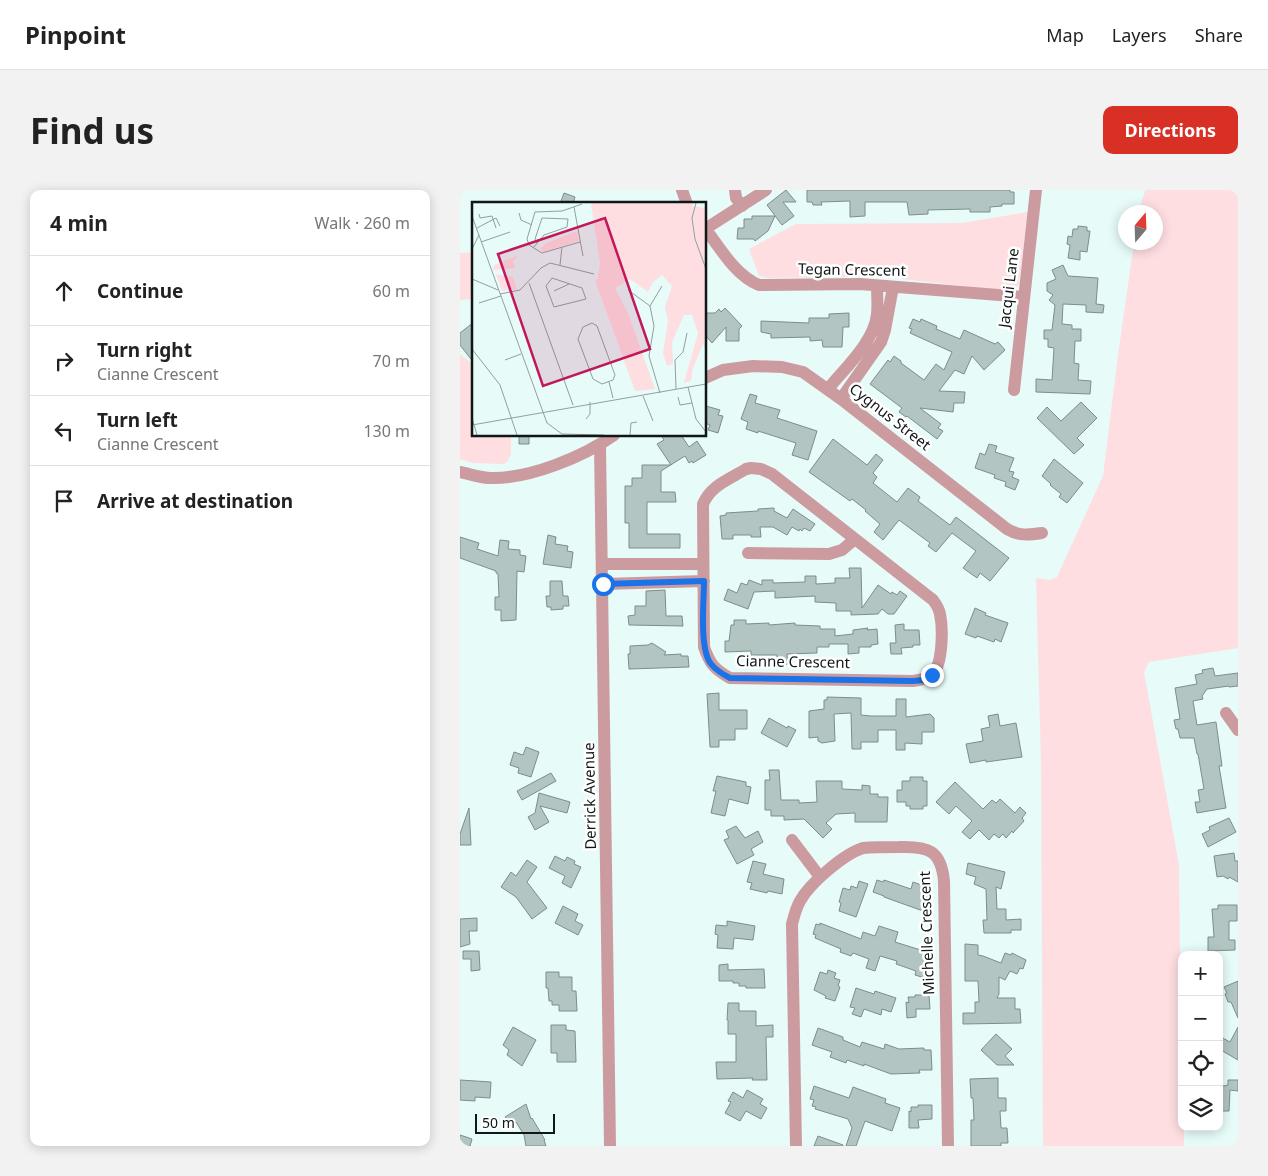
<!DOCTYPE html>
<html lang="en">
<head>
<meta charset="utf-8">
<style>
	body { margin:0; font-family:"Noto Sans",sans-serif; background:#f2f2f2; color:#222 }
	.controls { position:absolute; right:15px; bottom:15px; display:grid; overflow:hidden; border-radius:10px; box-shadow:0 2px 12px #0003 }
	.controls button { width:45px; height:45px; display:grid; place-items:center; padding:0; border:0; border-bottom:1px solid #e0e0e0; background:#fff; color:#222; font:25px sans-serif }
	.compass { position:absolute; left:658px; top:15px; width:45px; height:45px; border-radius:50%; background:#fff; box-shadow:0 2px 12px #0003; rotate:19deg }
	.scale { position:absolute; left:15px; bottom:12px; width:80px; box-sizing:border-box; padding-left:5px; border:2px solid #101716; border-top:0; font-size:14px; line-height:18px; white-space:nowrap; color:#101716; -webkit-text-stroke:4px #fff; paint-order:stroke }
	.stop { position:absolute; width:15px; height:15px; margin:-11px; border:4px solid #1a73e8; border-radius:50%; background:#fff }
	.stop.end { background:#1a73e8; border-color:#fff; box-shadow:0 1px 5px #0008 }
	.list { margin:0; padding:0; list-style:none }
	h2 { display:flex; justify-content:space-between; align-items:center; height:65px; margin:0; padding:0 20px; font-size:21px }
	h2 small { font-size:16px; font-weight:400; color:#767676 }
	.list li { display:grid; grid-template-columns:32px 1fr auto; gap:15px; align-items:center; box-sizing:border-box; height:70px; padding:0 20px; border-top:1px solid #e0e0e0 }
	.list b { display:block; font-size:19px; white-space:nowrap }
	.list p { margin:0; font-size:16px; white-space:nowrap; color:#767676 }
	.list em { font-size:16px; font-style:normal; color:#767676 }
	.icon { flex:none; width:28px; height:28px; fill:none; stroke:currentColor; stroke-width:2; stroke-linecap:round; stroke-linejoin:round }
	.map { position:relative; flex:none; width:778px; height:956px; overflow:hidden; border-radius:10px }
	header { display:flex; align-items:center; gap:30px; box-sizing:border-box; height:70px; padding:0 25px; background:#fff; border-bottom:1px solid #e0e0e0 }
	header strong { font-size:24px }
	nav { display:flex; gap:28px; margin-inline-start:auto; font-size:18px }
	.intro { display:flex; align-items:center; justify-content:space-between; box-sizing:border-box; height:120px; padding:0 30px }
	h1 { margin:0; font-size:35px }
	.button { padding:12px 22px; border-radius:10px; background:#d93025; color:#fff; font-size:18px; font-weight:700 }
	main { display:flex; gap:30px; padding:0 30px }
	aside { flex:1; background:#fff; border-radius:10px; box-shadow:0 2px 12px #0003 }
	.map>svg:first-child { display:block }
	.green { fill:#fedee1 }
	.building { fill:#b2c5c3; stroke:#7c8e8b }
	.lines { fill:none; stroke-linecap:round; stroke-linejoin:round }
	.minor { stroke:#cb9ba0; stroke-width:12 }
	.route { stroke:#1a73e8; stroke-width:6 }
	.labels { text-anchor:middle; stroke-width:5; stroke-linejoin:round; paint-order:stroke }
	.street-label { font-size:15px; fill:#101716; stroke:#fff }
	.inset-road { fill:none; stroke:#91a09e; stroke-width:1 }
	.view { fill:#c2185b; fill-opacity:0.15; stroke:#c2185b; stroke-width:2.5 }
	.inset-edge { fill:none; stroke:#101716; stroke-width:2.5 }
</style>
</head>
<body>
<header>
<strong>Pinpoint</strong>
<nav><a>Map</a><a>Layers</a><a>Share</a></nav>
</header>
<div class="intro"><h1>Find us</h1><a class="button">Directions</a></div>
<main>
<aside>
<h2>4 min<small>Walk · 260 m</small></h2>
<ul class="list">
<li><svg class="icon" aria-label="ahead" viewBox="0 0 24 24"><path d="M12 20V5M6 11l6-6 6 6"/></svg><div><b>Continue</b></div><em>60 m</em></li>
<li><svg class="icon" aria-label="right" viewBox="0 0 24 24"><path d="M7 20v-9h11M14 6l5 5-5 5"/></svg><div><b>Turn right</b><p>Cianne Crescent</p></div><em>70 m</em></li>
<li><svg class="icon" aria-label="left" viewBox="0 0 24 24"><path d="M17 20v-9H6M10 6l-5 5 5 5"/></svg><div><b>Turn left</b><p>Cianne Crescent</p></div><em>130 m</em></li>
<li><svg class="icon" aria-label="arrive" viewBox="0 0 24 24"><path d="M6 21V4h12l-3 4 3 4H6"/></svg><div><b>Arrive at destination</b></div></li>
</ul>
</aside>
<div class="map">
<svg width="778" height="956" viewBox="0 0 778 956">
	<rect width="100%" height="100%" fill="#e7fbf8"/>
	<path class="green" d="M685,0H778V458L689,472L684,482L719,675L722,937H724V956H583L581,572L576,388L590,390L597,387L643,286L658,165L674,53L696,52V22H679Z
		M568,22L559,94L556,98L545,101L442,89L443,76H411L405,86L394,87L307,88L299,86L289,59L336,34L502,33Z
		M14,62V109L0,110V63Z
		M0,164L14,175V245H51V264L47,272L43,274L13,273L0,269Z"/>
	<path class="building" d="M326,0L336,12H323L334,26L322,35L307,15Z
		M347,0H550V2H554V14H542V16L530,17V22H510V19L468,20V24L449,25L447,12H405V26L390,27V11L361,12L362,15H353L352,12H347Z
		M104,3L115,7L113,14H100Z
		M292,26H315L308,41L295,51L294,49H277L278,38H284V29H292Z
		M618,36L627,37V41H630L627,62L620,61V70L608,68L610,55L607,54L608,46L612,47L613,39H618Z
		M603,75L608,86L638,88L636,114L644,115L643,123L626,122V115L603,114L602,134L612,135V139H621V151H615L614,173L619,174L618,190L631,191L630,204L576,202V189L592,190L594,158L588,157V149H584V140H592L595,115L589,110L593,105L587,101V93L596,89L592,80Z
		M265,118L282,136L279,139V151H266V137L252,153L245,145V123H255L259,119L261,122Z
		M389,123V137H383L382,157H363L362,150L350,151V147L311,148V144L301,142V131L349,133V128H369V124Z
		M453,129L460,132L461,129L477,136L476,139L500,149L504,140L535,154L538,152L545,160L524,180L512,166L504,184L495,180L479,201L505,202L504,213H494L493,222L460,218L481,234L478,238L483,241L477,249L447,226L446,227L439,222L442,218L410,194L428,170L430,172L434,166L441,171V173L464,190L476,174L484,180L492,162L450,143L452,139L449,138Z
		M14,132V173L0,155V143Z
		M290,204L297,206L295,213L320,220L317,228L357,241L348,270L332,265L336,253L298,241V243L286,239L288,232L281,229Z
		M621,212L637,228L617,248L624,255L614,264L577,228L587,217L601,231Z
		M246,216L260,220L258,225L263,226L258,243L248,240L250,235L245,233Z
		M59,245H69V254H59Z
		M201,245H221L229,257L237,251L246,265L233,273L232,271L229,273L225,266L201,281V302H215L216,312H187V344H220V358H169V333H165V296H172V288H182V275H211L197,254L204,250Z
		M373,249L407,275L416,264L423,270L413,283L417,287L413,293L437,312L448,298L460,307L458,311L490,335L496,327L549,368L530,391L520,383L517,388L503,378L516,361L492,343L476,362L468,356L470,353L439,330L423,350L414,342L420,334L405,321L406,320L392,309L390,311L349,282Z
		M529,254L537,256L535,262L554,268L549,281L554,282L552,287L559,290L555,300L545,296L546,292L534,288L535,285L515,278L520,263L525,265Z
		M594,269L623,293L607,313L599,307L601,304L590,295L591,294L582,286Z
		M314,318V321L327,328L333,319L355,334L350,341L344,338L342,341L340,339L339,341L332,337L327,345L313,337H300L301,347H291V345H273V349H262L260,326L266,325V323L298,321V319Z
		M88,345L96,347L95,354L108,356L107,361L113,362L111,378L83,374Z
		M0,347L19,353L17,359L38,366L40,350L49,351L48,359L60,360V365L66,366L64,382L57,381L56,430L41,431V420H35V407H39L38,384L36,383V381L0,368Z
		M389,378H401L402,418L418,395L431,404L432,402L437,405L440,401L447,406L434,424H428L422,419L418,424L391,425V421H376V413L355,412V406L315,408V401L294,402L288,419L264,410L268,399L277,403L281,393L287,395L289,390L302,395V390H313V393L345,392V386H356V394L375,393V388H390Z
		M90,391H102L103,406H108L109,416H103V419L91,420V417H87L86,406H90Z
		M205,400L206,426H222L223,436L169,435L168,426L175,425V416H186V401Z
		M515,418L526,423L525,425L548,433L541,452L535,449L534,452L517,446L516,448L505,444Z
		M274,430H286V434L309,433V435L335,433V435L360,436V439H375V446L393,444V440L408,438L407,440L417,439L418,454L411,455V457H399V463L388,464V454H369V457H357V463L327,464L328,474L317,475V465H291V461L265,462V451H269L271,435H274Z
		M444,434V440H459L460,455H453V457L441,458L442,464H431L430,453H436L435,435Z
		M192,453L206,462L204,465L221,464V466H228L229,477L169,479L168,464H170V456L188,455Z
		M753,478L755,486L778,483V496L769,497V496L747,499L742,506L743,509L733,511L737,535L756,532L762,576H759L766,618L737,623L735,612H740L738,600L744,599L738,564H737L734,548H720L718,539H716L714,530L720,529L715,498L737,494L735,485L743,483L742,480Z
		M259,503V520H287V539H275V550H259V557H250L247,504Z
		M367,507L401,508V525L411,526H436V509H446V527L470,524L474,528V542H462V554L445,553V560H436V540H418V552H401V559H392L391,523L374,524L375,551L362,553L358,551V547L349,548V521L364,519V510H367Z
		M538,524L540,536L556,533L562,567L526,572V570L510,573L506,554L523,551L521,539L530,537L528,526Z
		M309,528L327,538L328,536L336,540L327,557L301,543Z
		M66,557L79,562L71,587L58,583L59,578L50,575L54,562L63,565Z
		M309,580H319L321,610H339V613L357,612L356,591H382V599L402,600V595L410,596V604H418V607H428L427,632H395V623L376,624L366,633L372,639L363,648L344,629L324,630V626H311V620H305V590H310Z
		M91,583L96,591L62,610L57,601Z
		M257,586L286,592V596L291,597L288,614L269,609L265,626L251,623L256,601H253Z
		M450,587H463V591H467V616H463V619H450V616H446V612H437V600H442V591H450Z
		M495,592L523,619L532,610L536,613L540,609L555,623L560,617L566,623L562,628L564,631L553,643L552,641L546,648L543,644L539,648L534,644L529,650L519,640L510,649L502,642L512,631L496,616L489,624L476,612Z
		M79,603L110,612L107,623L80,616L89,632L75,640L68,627L75,623Z
		M9,618L11,655H0V644Z
		M769,628L776,642L748,657L742,644L750,640L749,637Z
		M276,636L285,648L298,641L303,652L291,659L294,665L277,674L264,650L269,648L266,641Z
		M774,663L775,671H778V692L769,687L768,689L763,686L757,687L754,666Z
		M95,666L105,671L107,667L115,671L114,674L121,677L111,698L102,693L105,686L89,678Z
		M67,670L77,677L67,692L87,718L72,729L56,707L41,697L51,682L56,686Z
		M293,671L306,674L303,684L324,689L322,704L308,701L307,703L290,699L292,693L287,692Z
		M508,673L545,682L541,699L536,697L537,719H546V730L561,729V740H551V743H524L523,730H527L526,699L514,694L516,687L506,684Z
		M417,690L423,692L424,690L451,699L453,692L464,696L462,702L468,704L463,721L424,707V706L413,702Z
		M399,691L408,694L396,727L379,721L381,713L379,712L383,698L390,700L391,696L397,698Z
		M758,715H777V731H769V750H775V760L748,761V747H754L752,719H758Z
		M103,716L118,724L115,731L123,735L118,745L95,733Z
		M17,728V741H9L10,754L0,757V729Z
		M267,731L295,736L293,750L274,748L273,759L257,758L258,745L255,744L256,735L267,736Z
		M360,733L401,749L403,742L415,746L419,736L438,742L435,752L467,762L463,772L468,773L466,777L468,778L465,788L455,785L456,781L436,774L437,771L420,766L415,781L406,778L409,769L393,763L391,766L380,762L381,759L355,748L356,745L353,744L356,734L360,735Z
		M505,754L518,755V765L523,766L541,773L545,763L551,765L552,763L566,770L563,779L560,778L557,784L550,781L545,790L539,787V804L537,808H555V819H560L561,833L503,834V823H515V812H519L518,791H505Z
		M3,761H19L20,780L11,781V769H3Z
		M268,774V780L304,779L305,798H286V796H279V793H273V791H259V775Z
		M368,780L376,783L374,788L380,790L378,796L380,797L375,811L365,808L366,806L354,800L360,782L367,784Z
		M86,782H99V787H112V801H116L117,821H99V815H92V811H89L88,798H86Z
		M778,791V828L771,812H768L765,804L767,803L764,797Z
		M396,798L414,804L415,801L436,808L431,822L422,819L421,825L404,819L401,827L392,824L395,818L390,817Z
		M455,805H469L470,819H456V827L447,828L446,812L449,813L448,807H455Z
		M268,813H279V821H296V836L313,835V847H306L307,890H292L293,888L257,889L256,872H276V844H268V830H267Z
		M91,835H106V840L115,841L116,872H97V863H91Z
		M53,837L76,850L62,876L47,865L49,860L43,855Z
		M778,837V870L759,859V846L770,852Z
		M358,838L383,847V850L400,857L402,852L424,859L425,854L439,859L464,858V860H471L472,880H459L460,883L431,884L404,874V876L387,870L386,873L370,867L372,862L352,855Z
		M536,844L552,859L545,866L554,875H537L521,860Z
		M538,888V908H546V921H540L541,938H547L548,953H541V956H511V930H514L513,908H511L510,889Z
		M0,890L31,892L30,908L15,907V911L0,910Z
		M768,890H778V901L770,900L769,921H759V897L768,895Z
		M354,896L389,908L393,897L426,909L425,913L440,918L432,941L405,931L396,956H386L392,938L388,929L355,919L356,917L352,916L354,910L350,909Z
		M287,900L303,909L300,914L307,918L301,929L286,921L280,931L265,923L271,912L268,911L273,902L283,908Z
		M66,914L71,929L72,928L85,950H84L86,956H66L64,945L56,932L52,934L45,927Z
		M458,915H472V929L458,930L459,938H449V921L451,922V917H458Z
		M0,945L12,949L10,956H0Z
		M358,946L383,955V956H354Z"/>
	<g class="lines">
		<path class="minor" d="M222,0L227,14
			M275,0L276,8L282,16
			M245,38C260,58 275,85 299,95L400,94L563,107
			M245,39L306,0
			M245,188L263,180L293,176L322,177L343,182L381,209L547,339C559,346 568,345 582,343
			M368,199C384,179 415,151 417,124C418,115 417,105 417,96
			M554,200L576,0
			M381,209L421,152L425,140L433,97
			M140,255L150,956
			M291,278L301,279L312,284L473,410C476,414 479,418 480,424C483,438 483,475 472,485C467,489 460,490 453,491L270,488C254,479 250,474 244,457L243,314C251,295 270,289 286,279Z
			M0,282C10,284 21,288 31,288C69,289 123,267 154,245
			M288,363L369,364L382,360L395,349
			M143,374H243
			M143,394L244,391
			M766,523L778,540
			M332,650L360,687
			M336,956L332,734C334,726 336,718 340,711C350,693 384,664 403,658C415,657 427,657 439,657C468,656 481,660 484,691L488,956"/>
	</g>
	<g class="lines">
		<path class="route" d="M143,394L244,391C244,411 239,459 251,474C256,480 262,484 270,488L453,491L464,490L472,485"/>
	</g>
	<g class="labels">
		<g class="street-label">
			<text transform="translate(392 80) rotate(1)" y="5">Tegan Crescent</text>
			<text transform="translate(549 98) rotate(-83)" y="5">Jacqui Lane</text>
			<text transform="translate(430 227) rotate(38)" y="5">Cygnus Street</text>
			<text transform="translate(333 472) rotate(1)" y="5">Cianne Crescent</text>
			<text transform="translate(130 606) rotate(-91)" y="5">Derrick Avenue</text>
			<text transform="translate(467 743) rotate(-92)" y="5">Michelle Crescent</text>
		</g>
	</g>
	<g transform="translate(12 12)">
		<rect width="234" height="234" fill="#e7fbf8"/>
		<path d="M119,1H221V4L234,6V149L231,142L221,166L219,179L212,181L226,131L220,113H212L200,140L201,162L195,164L191,151L196,119L193,105L200,84L190,73L181,80L176,90L158,77L143,86L156,111L183,187L163,189L123,78L126,77L128,61ZM105,29L107,39L71,50L68,47L74,41ZM47,53L41,59L43,66L21,68L22,63ZM24,72L41,75L45,87L30,89Z" fill="#fedee1"/>
		<path class="inset-road" d="M224,1L220,16L223,37L234,67M102,5L111,54M47,11L49,18L60,23M7,12L8,16L20,14L24,26M0,14L75,221L90,232L132,233M5,26L24,16L28,24M9,40L38,30M108,40L70,51L57,43L55,37L63,10L90,9L110,2M61,46L72,33L95,25L96,17L70,16L63,37L65,41M0,47L7,33M88,63L90,45M80,76L110,86L114,97L82,105L74,84ZM0,77L26,88M57,81L101,203M156,88L178,104L182,124L177,154L188,191M82,89L97,82M28,92L48,88L69,66L78,61L122,72M7,101L29,94M178,104L190,84M120,121L125,124L143,173L141,178L130,182L121,177L106,137L111,125ZM0,147L28,183L45,233M33,158L49,152M137,180L141,196M216,185L224,217L234,230M204,187L203,158L211,150L215,131M171,194L181,219M206,195L208,203L220,201M0,216L5,233M114,217L118,212V200M0,223L234,182M158,233L159,221L165,220"/>
		<path class="view" d="M133,16L178,147L71,184L26,52Z"/>
		<rect width="234" height="234" class="inset-edge"/>
	</g>
</svg>
<div class="controls">
<button>+</button>
<button>−</button>
<button><svg class="icon" aria-label="locate" viewBox="0 0 24 24"><circle cx="12" cy="12" r="6"/><path d="M12 2v4M12 18v4M2 12h4M18 12h4"/></svg></button>
<button><svg class="icon" aria-label="layers" viewBox="0 0 24 24"><path d="M12 4l9 5-9 5-9-5zM3 14l9 5 9-5"/></svg></button>
</div>
<svg class="compass" viewBox="-18 -18 36 36"><path d="M0-13l5 13h-10z" fill="#e53935"/><path d="M0 13l5-13h-10z" fill="#767676"/></svg>
<div class="scale">50 m</div>
<div class="stop" style="left:143px;top:394px"></div>
<div class="stop end" style="left:472px;top:485px"></div>
</div>
</main>
</body>
</html>
